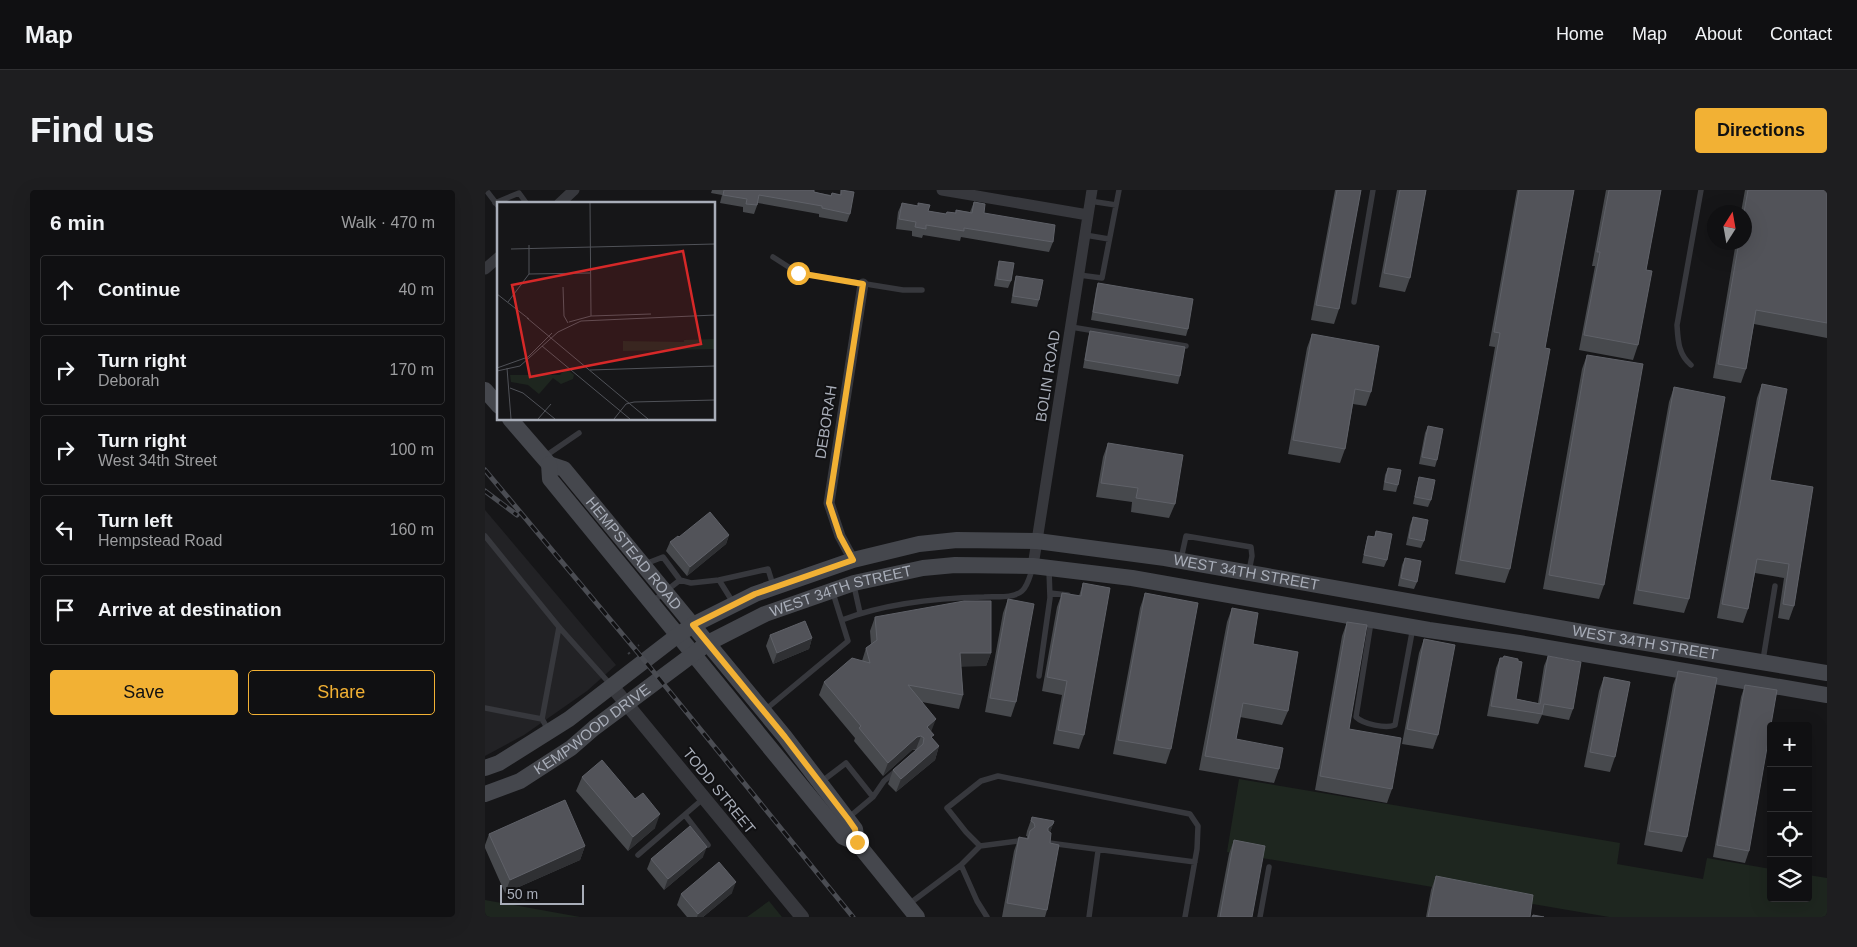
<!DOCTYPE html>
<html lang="en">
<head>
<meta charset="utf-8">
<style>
	body { margin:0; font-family:Helvetica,sans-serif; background:#1e1e20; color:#f1f3f6 }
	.controls { position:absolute; right:15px; bottom:15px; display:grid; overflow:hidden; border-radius:5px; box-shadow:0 5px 20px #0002 }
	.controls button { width:45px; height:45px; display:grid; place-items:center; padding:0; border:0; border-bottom:1px solid #303032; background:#101012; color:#f1f3f6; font:25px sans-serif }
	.compass { position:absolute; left:1222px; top:15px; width:45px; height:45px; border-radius:50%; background:#101012; box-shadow:0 5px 20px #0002; rotate:11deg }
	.scale { position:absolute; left:15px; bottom:12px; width:84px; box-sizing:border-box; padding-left:5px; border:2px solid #a8adb8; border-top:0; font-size:14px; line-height:18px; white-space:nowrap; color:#a8adb8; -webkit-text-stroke:4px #111113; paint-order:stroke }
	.stop { position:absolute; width:15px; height:15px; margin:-11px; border:4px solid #f2b134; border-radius:50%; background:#fff }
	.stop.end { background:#f2b134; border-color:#fff; box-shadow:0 1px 5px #0008 }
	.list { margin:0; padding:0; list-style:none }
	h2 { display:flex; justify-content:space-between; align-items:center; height:65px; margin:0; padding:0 20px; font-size:21px }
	h2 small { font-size:16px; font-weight:400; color:#9c9d9f }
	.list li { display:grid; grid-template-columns:32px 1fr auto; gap:15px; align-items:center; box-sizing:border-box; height:70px; margin:0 10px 10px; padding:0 10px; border:1px solid #303032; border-radius:5px }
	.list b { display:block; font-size:19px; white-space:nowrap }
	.list p { margin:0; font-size:16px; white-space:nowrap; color:#9c9d9f }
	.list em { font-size:16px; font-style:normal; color:#9c9d9f }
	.actions { display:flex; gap:10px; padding:15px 20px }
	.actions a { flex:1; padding:11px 0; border:1px solid #f2b134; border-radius:5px; text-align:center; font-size:18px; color:#f2b134 }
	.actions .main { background:#f2b134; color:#111 }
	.icon { flex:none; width:28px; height:28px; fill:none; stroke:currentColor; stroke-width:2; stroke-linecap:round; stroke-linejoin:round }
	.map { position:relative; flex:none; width:1342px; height:727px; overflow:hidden; border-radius:5px }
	header { display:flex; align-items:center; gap:30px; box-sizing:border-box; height:70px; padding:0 25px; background:#101012; border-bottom:1px solid #303032 }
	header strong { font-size:24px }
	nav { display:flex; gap:28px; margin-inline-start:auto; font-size:18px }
	.intro { display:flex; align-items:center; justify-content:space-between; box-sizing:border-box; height:120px; padding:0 30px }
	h1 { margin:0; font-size:35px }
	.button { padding:12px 22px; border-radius:5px; background:#f2b134; color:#111; font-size:18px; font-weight:700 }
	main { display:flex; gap:30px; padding:0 30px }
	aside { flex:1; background:#101012; border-radius:5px; box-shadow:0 5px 20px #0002 }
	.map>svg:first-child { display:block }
	.built { fill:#222225 }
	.green { fill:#1e261f }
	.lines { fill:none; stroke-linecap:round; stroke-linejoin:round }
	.path { stroke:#3d3f44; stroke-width:2; stroke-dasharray:2.5 4; stroke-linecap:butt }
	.service { stroke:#37383d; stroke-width:5.5 }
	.minor { stroke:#37383d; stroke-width:11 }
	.tertiary { stroke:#37383d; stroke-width:14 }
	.secondary { stroke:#45474d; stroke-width:16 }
	.rail-casing { stroke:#4a4c52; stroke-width:5 }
	.rail { stroke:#111113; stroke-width:3; stroke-dasharray:9; stroke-linecap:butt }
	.wall { fill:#47494d }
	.shaded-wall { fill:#2f3033 }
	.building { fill:#525359; stroke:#5f6168 }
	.route { stroke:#f2b134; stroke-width:6 }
	.labels { text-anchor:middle; stroke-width:4; stroke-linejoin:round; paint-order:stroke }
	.street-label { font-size:15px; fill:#a8adb8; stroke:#111113 }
	.inset-road { fill:none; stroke:#505258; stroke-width:1 }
	.view { fill:#d62828; fill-opacity:0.15; stroke:#d62828; stroke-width:2.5 }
	.inset-edge { fill:none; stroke:#a8adb8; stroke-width:2.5 }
</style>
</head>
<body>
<header>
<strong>Map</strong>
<nav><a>Home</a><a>Map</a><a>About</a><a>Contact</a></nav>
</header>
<div class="intro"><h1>Find us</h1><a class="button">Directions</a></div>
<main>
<aside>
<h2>6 min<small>Walk · 470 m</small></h2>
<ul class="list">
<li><svg class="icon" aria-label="ahead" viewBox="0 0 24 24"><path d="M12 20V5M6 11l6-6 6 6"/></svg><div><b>Continue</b></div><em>40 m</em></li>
<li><svg class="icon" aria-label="right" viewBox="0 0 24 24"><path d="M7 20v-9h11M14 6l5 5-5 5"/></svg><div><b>Turn right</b><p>Deborah</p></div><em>170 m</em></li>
<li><svg class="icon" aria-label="right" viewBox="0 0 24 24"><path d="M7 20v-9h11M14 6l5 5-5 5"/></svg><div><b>Turn right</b><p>West 34th Street</p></div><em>100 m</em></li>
<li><svg class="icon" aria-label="left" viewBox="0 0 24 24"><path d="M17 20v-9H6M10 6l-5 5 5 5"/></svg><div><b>Turn left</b><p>Hempstead Road</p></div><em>160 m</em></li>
<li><svg class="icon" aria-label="arrive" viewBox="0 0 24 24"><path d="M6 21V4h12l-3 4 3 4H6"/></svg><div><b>Arrive at destination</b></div></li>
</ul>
<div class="actions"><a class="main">Save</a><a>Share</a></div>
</aside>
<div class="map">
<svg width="1342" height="727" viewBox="0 0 1342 727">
	<rect width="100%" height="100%" fill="#161618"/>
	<path class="built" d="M0,320L131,475L102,501L39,545L0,566Z"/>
	<path class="green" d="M754,589L1135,653L1132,674L1218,689L1222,668L1286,679V708H1323V685L1342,688V727H1124L742,662Z
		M0,710L95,727H0Z
		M284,711L297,727H262Z"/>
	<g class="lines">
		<path class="path" d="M143,464L154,455"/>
		<path class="service" d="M1,0L14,17
			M605,11L631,15
			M10,13L34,3L42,14
			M600,45L624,49
			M288,67L313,83L418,100H437
			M594,85L617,88L634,0
			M869,112L888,0
			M586,137L701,156
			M1206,175C1193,164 1193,150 1192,135L1216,0
			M59,267L94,243
			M0,346L74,437L126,495
			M696,369L701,346L766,357L767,366L764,381
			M160,374L178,367L195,390L167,412
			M195,390L206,393L234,390L249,414
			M234,390L283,379L288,395
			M369,396L375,423
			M565,403L583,405
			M357,430C401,413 452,408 499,407C510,406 528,409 537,401C543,396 545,385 548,377
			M886,432L871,527C878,534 901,539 910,535L928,437
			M1278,470L1290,396
			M554,486L565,408L564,380
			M0,518L57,529
			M280,520L363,451L348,403
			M64,541L57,529L74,437
			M336,592L361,573L388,607L363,628
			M388,607L399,591L412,580
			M200,625L223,655
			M564,653L710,672
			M495,656L540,650
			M153,665L219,608
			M476,675L495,656L481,642L462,618L496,591L513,586L705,624L713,636L712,659L700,727
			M424,714L476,675L492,711L502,727
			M604,727L613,661
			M775,727L784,677"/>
		<path class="minor" d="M457,0L603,25
			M74,14L89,0
			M0,79L14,67
			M368,370L355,346L344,313L378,94
			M548,376L607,0"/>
		<path class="tertiary" d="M126,495L317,727"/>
		<g class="secondary">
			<path d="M0,200L14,216"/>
			<path id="s1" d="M25,229L64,274L79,279L300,547L370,639L372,653"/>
			<path d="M64,274L65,289L358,647L372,653L432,727"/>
			<path id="s2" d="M0,578L14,573L84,529L193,445L208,435L270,404L368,370L434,354L472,350L552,351L680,368L1125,447L1342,483"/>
			<path id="s3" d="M0,604L35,591L86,558L109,538L223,453L280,424L369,393L438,378L470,375L548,376L647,388L944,440L1034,453L1342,505"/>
		</g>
		<g class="rail-casing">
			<path id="rail" d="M0,280L159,470L368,727
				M0,301L32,325"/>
		</g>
		<use href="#rail" class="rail"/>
	</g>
	<path class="wall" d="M227,0H329V2L346,5L347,3L355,5L356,0L365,24L362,32L334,27V24L273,13L269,24L258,22V17L235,13L237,5L226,3Z
		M850,0H876L854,119L849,134L826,130Z
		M912,0H941L925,88L920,102L894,97Z
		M1032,0H1089L1060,158L1025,379L1020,393L970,384L1010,157L1004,156Z
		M1121,0H1176L1161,80L1153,155L1148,170L1094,160L1110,76H1107Z
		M1260,0H1342V148L1269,134L1261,179L1256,193L1228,188L1251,52H1260V22H1256Z
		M489,12L499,23L568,52L564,62L476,47L475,51L438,45L437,48L427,46V41L411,39L413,22L417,13L443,21L461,24L462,22L470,23L471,20L485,22Z
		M514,71L526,91L523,98L509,96L512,78Z
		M531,86L554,110L552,117L526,113L529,93Z
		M613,93L703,139L701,146L606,130L611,100Z
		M605,141L695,186L693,194L598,178L603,148Z
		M827,144L886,202L881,216L868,214L860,259L855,273L803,264L822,158Z
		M1102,165L1119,395L1114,409L1058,399L1097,179Z
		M1277,194L1285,290L1328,297L1309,416L1304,430L1293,428L1299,388L1270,383L1263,419L1258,433L1232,428L1272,208Z
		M1189,197L1204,409L1199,423L1148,414L1184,212Z
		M943,236L952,270L950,277L934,274L940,243Z
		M623,253L690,314L684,328L646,322L647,312L611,307L618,267Z
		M903,278L913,295L911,302L898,300L900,285Z
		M934,287L946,310L943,317L928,314L932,294Z
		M928,327L939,351L936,358L921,355L925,335Z
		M891,341L902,370L899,377L877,373L881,353L883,346L889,347Z
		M244,345L241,354L202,386L181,361L185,352L194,347Z
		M920,368L932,392L929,399L913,396L917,375Z
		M598,393L599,545L594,559L568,554L577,505L557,501L572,417L577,403L594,406Z
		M660,403L686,559L681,574L628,564L655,418Z
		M523,409L531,512L526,527L500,522L518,423Z
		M747,418L768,454L803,521L797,535L755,527L751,549L794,579L789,593L714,580L742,432Z
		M390,427L506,463L501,476H476L478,505L474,519L437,512L446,542L447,548L454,556L450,570L411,602L403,594L408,580L431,560H427L398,586L369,551L370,548L334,505L339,492L377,471L381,458L386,454L385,441Z
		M862,432L864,539L907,599L902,613L830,600L857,446Z
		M285,445L327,448L324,459L288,474L281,456Z
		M939,449L953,545L948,559L917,554L934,463Z
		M1063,466L1088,519L1084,530L1057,525L1053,534L1002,526L1011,478L1015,468L1031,509L1053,513L1059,476Z
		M1193,481L1202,647L1197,662L1159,655L1188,495Z
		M1119,487L1130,567L1125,582L1099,577L1114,501Z
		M1260,495L1264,661L1260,673L1228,667L1256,507Z
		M97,587L170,638L143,661L91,601Z
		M547,627L568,634L565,642L562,720L560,727H517L529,661L534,647L542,649V646H541L542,641Z
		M4,644L100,656L95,670L20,703L0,658V655Z
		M749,650L767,727H732L744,664Z
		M218,667L179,700L162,679L166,669Z
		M951,686L1045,727H941L946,700Z
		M247,703L218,727H202L192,715L196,704Z"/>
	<path class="shaded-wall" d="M244,345L241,354L202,386L205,377Z
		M327,448L324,459L288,474L292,463Z
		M475,463H506L501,476L470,477Z
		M451,529L446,542L442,537Z
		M436,546L431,559L427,560L398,586L403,573L432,547Z
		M454,556L450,570L411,602L416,589Z
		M175,624L170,638L143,661L148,647Z
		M568,634L563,648V638Z
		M100,656L95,670L20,703L25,690Z
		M222,657L218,667L179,700L183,689Z
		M251,692L247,703L218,727H212L213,724Z"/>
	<path class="building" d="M239,0H329V2L346,6L347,3L356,5V0L369,2L365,24L337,18V16L274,5L272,15L261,14L262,9L238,5Z
		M852,0H876L854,119L831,115Z
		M915,0H941L925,88L899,83Z
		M1034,0H1089L1060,158L1065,159L1025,379L975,370L1015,143L1009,142Z
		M1124,0H1176L1161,80L1167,81L1153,155L1099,145L1115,62H1112Z
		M1263,0H1342V133L1271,120L1261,179L1233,174L1254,52H1260L1259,22Z
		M489,12L500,14L499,23L570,35L568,52L479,38V41L441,35V39L430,37L431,32L414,29L417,13L433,16V13L445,15L443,21L461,24L462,22L471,23V20L487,23Z
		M514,71L529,73L526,91L512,89Z
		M531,86L558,90L554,110L528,106Z
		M613,93L708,109L703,139L608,122Z
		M605,141L700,157L695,186L600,170Z
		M827,144L894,156L886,202L870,199L860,259L808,250Z
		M1102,165L1158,174L1119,395L1064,385Z
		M1277,194L1302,199L1285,290L1328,297L1309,416L1298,414L1304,374L1272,369L1263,419L1237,414Z
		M1189,197L1240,207L1204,409L1153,400Z
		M943,236L958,239L952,270L937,267Z
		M623,253L698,265L690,314L651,308L653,298L616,293Z
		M903,278L916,280L913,295L900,292Z
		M934,287L950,290L946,310L930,307Z
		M225,322L244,345L205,377L185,352L193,346L194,347Z
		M928,327L943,330L939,351L924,348Z
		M891,341L907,344L902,370L879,365L883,346L890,347Z
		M920,368L936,371L932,392L916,388Z
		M598,393L625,398L599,545L573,540L582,491L562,487L577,403L596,406Z
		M660,403L713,413L686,559L633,550Z
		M523,409L549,414L531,512L505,508Z
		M479,411H506V463H475L478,505L423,495L451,529L442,537L449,545L446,547L454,556L416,589L408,580L438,554L439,548L436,546L432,547L403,573L374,538L376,536L339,492L367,468L385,473L381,458L392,450L390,427Z
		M747,418L773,423L768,454L813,462L803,521L758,513L751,549L798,558L794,579L720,566Z
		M320,431L327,448L292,463L285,445Z
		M862,432L882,435L864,539L916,548L907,599L835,586Z
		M939,449L970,455L953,545L922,539Z
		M1019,466L1033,469V471L1037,472L1031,509L1055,514L1063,466L1096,472L1088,519L1059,514L1057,524L1006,516L1015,468H1018Z
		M1193,481L1232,488L1202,647L1164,641Z
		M1119,487L1145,492L1130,567L1105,562Z
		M1260,495L1292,500L1264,661L1232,655Z
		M117,570L150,609L158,603L175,624L148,647L97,587Z
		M80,610L100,656L25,690L4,644Z
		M547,627L569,631L568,634L563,638V641L566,643L565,653L574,655L562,720L522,713L534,647L543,649L545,641L550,637L549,633L546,631Z
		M205,636L222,657L183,689L166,669Z
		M749,650L780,656L767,727H735Z
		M234,672L251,692L213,724L196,704Z
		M951,686L1048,705L1045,727H943Z
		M1048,725L1059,727H1047Z"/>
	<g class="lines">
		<path class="route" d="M313,83L378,94L344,313L355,346L368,370L270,404L208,435L300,547L363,629L370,639L372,652"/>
	</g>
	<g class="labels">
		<g class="street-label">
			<text transform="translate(563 186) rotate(-81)" y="5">BOLIN ROAD</text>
			<text transform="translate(341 232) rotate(-81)" y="5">DEBORAH</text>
			<text dy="5" stroke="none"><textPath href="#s1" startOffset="185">HEMPSTEAD ROAD</textPath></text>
			<text dy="5" stroke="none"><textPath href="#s2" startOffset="824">WEST 34TH STREET</textPath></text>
			<text dy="5" stroke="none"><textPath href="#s3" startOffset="414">WEST 34TH STREET</textPath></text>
			<text dy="5" stroke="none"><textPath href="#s2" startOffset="1229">WEST 34TH STREET</textPath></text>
			<text dy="5" stroke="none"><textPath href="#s3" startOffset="126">KEMPWOOD DRIVE</textPath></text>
			<text transform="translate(234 601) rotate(51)" y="5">TODD STREET</text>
		</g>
	</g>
	<g transform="translate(12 12)">
		<rect width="218" height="218" fill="#161618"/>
		<path d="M217,137V147L126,149V139L187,140V138ZM69,166L77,173L76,177L64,182L56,176L42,192L31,183L14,180L13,173H63Z" fill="#1e261f"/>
		<path class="inset-road" d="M93,0L94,114M14,47L218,42M32,72L93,71M66,85L67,114L71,121M0,92L32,117M11,100L32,72V43M30,116L151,217M72,120L94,114L154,112M45,144L133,217M0,166L31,155L55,131M10,166L14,217M93,168L218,164M0,169L23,164L61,130L84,119L218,113M13,186L26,191L58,217M41,217L54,202M117,217L129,202L137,200L218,198"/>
		<path class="view" d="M186,49L204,142L33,175L15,83Z"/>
		<rect width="218" height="218" class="inset-edge"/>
	</g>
</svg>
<div class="controls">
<button>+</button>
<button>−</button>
<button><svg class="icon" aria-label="locate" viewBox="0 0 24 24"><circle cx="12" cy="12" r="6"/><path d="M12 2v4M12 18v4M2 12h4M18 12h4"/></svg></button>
<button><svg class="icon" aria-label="layers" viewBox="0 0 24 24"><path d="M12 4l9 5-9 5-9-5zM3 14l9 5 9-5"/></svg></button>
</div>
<svg class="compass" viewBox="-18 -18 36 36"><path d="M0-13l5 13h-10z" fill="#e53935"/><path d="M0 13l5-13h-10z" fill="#9c9d9f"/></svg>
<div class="scale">50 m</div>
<div class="stop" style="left:313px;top:83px"></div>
<div class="stop end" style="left:372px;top:652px"></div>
</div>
</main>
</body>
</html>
